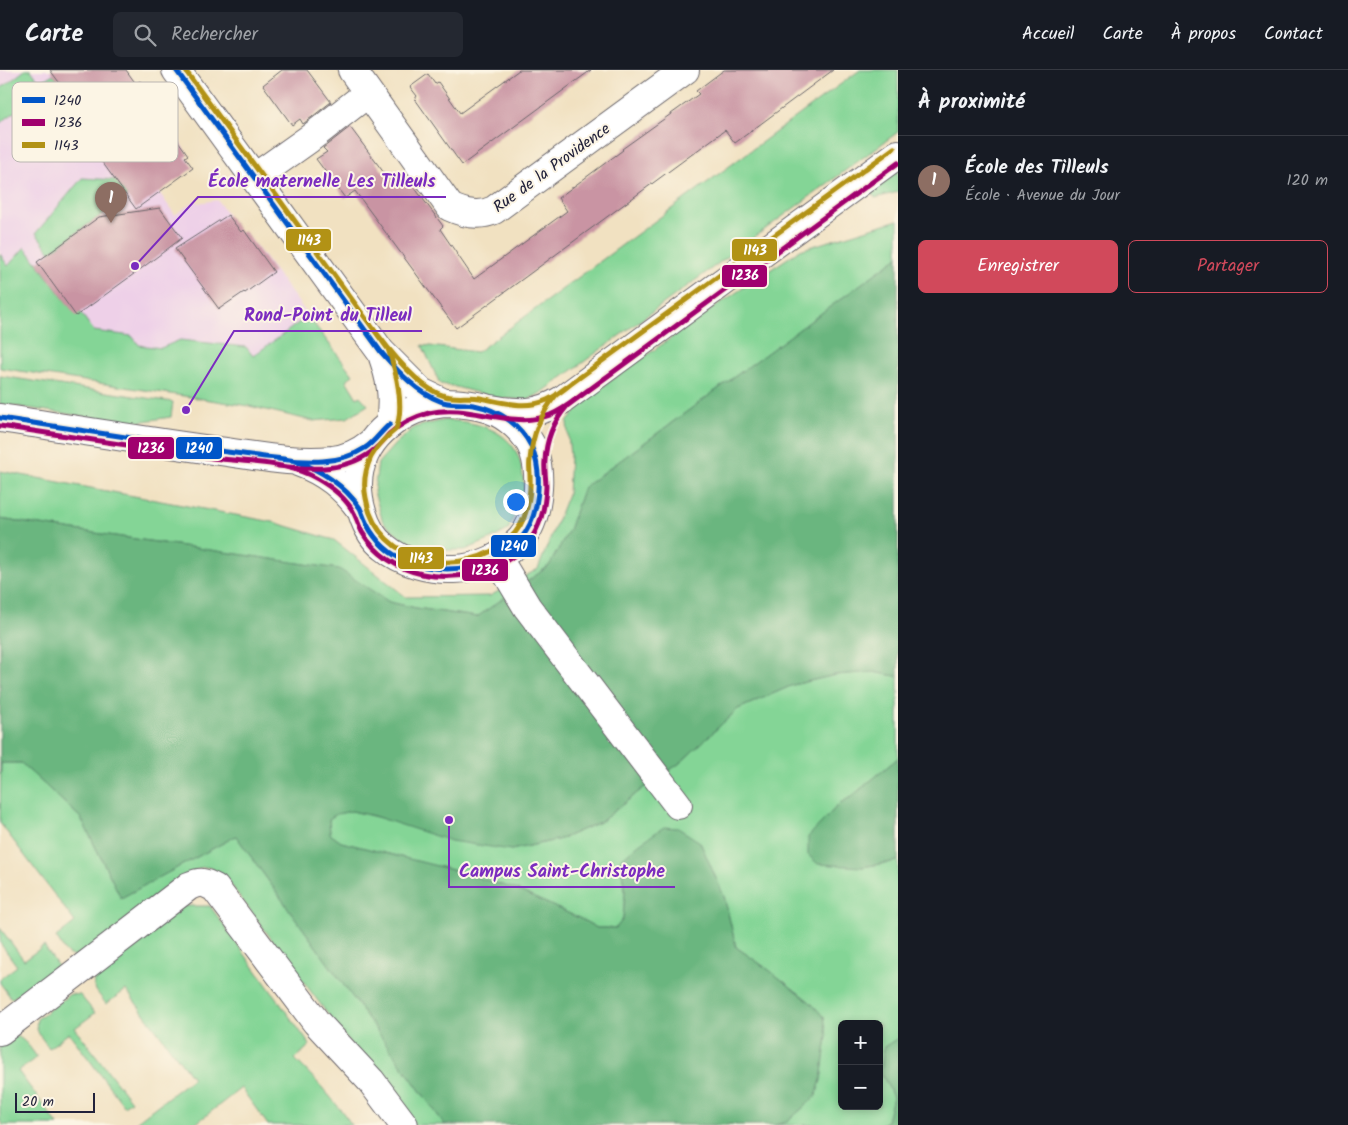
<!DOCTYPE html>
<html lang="fr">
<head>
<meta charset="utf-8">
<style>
	body { margin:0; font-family:Kalam,sans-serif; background:#242831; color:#f1f3f6 }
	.controls { position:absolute; right:15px; bottom:15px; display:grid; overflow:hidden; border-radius:8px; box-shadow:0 2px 8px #0003 }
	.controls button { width:45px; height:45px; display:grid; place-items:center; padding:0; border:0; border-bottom:1px solid #363941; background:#171b24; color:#f1f3f6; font:25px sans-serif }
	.scale { position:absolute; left:15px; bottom:12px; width:80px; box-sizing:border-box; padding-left:5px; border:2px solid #22223b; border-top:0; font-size:14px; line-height:18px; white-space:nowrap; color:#22223b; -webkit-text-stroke:4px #fcf5e5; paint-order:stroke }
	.you { position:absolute; left:515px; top:431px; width:18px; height:18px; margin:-12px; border:4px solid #fff; border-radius:50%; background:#1a73e8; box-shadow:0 0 0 8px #1a73e833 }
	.badge { display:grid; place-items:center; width:32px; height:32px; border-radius:50%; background:#d1495b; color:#fff; font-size:16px; font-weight:700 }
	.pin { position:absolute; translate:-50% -41px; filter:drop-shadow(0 1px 2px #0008) }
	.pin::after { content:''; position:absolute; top:26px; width:18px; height:15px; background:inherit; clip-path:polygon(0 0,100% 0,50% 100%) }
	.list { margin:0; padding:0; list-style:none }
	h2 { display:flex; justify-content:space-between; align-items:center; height:65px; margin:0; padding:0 20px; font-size:21px }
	h2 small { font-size:16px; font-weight:400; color:#9ea1a6 }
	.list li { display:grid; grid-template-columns:32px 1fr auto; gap:15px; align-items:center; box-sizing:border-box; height:90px; padding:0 20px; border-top:1px solid #363941 }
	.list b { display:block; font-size:19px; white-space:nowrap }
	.list p { margin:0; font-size:16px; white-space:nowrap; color:#9ea1a6 }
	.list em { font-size:16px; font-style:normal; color:#9ea1a6 }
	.actions { display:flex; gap:10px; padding:15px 20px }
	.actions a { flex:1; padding:11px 0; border:1px solid #d1495b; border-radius:8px; text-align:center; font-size:18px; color:#d1495b }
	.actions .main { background:#d1495b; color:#fff }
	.icon { flex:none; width:28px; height:28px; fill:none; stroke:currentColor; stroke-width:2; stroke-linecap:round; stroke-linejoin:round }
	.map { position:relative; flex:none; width:898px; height:1055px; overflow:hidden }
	header { display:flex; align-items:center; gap:30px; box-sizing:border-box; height:70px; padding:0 25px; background:#171b24; border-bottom:1px solid #363941 }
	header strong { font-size:24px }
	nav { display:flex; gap:28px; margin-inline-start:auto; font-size:18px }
	.search { width:350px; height:45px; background:#242831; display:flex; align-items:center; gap:12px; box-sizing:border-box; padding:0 18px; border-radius:8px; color:#9ea1a6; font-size:19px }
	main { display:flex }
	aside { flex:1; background:#171b24 }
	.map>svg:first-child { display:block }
	.built { fill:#eed0e8 }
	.green { fill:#84d596; stroke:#537c68; fill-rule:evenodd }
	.forest { fill:#6bb67f; stroke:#466c5d }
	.building { fill:#c994a3 }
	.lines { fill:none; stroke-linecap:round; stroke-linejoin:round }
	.minor-casing { stroke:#6a656a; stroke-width:30 }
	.major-casing { stroke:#6a656a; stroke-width:30 }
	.minor { stroke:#fff; stroke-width:28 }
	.major { stroke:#fff; stroke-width:28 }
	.bus-1-casing { stroke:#fcf5e5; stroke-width:9 }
	.bus-2-casing { stroke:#fcf5e5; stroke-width:9 }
	.bus-3-casing { stroke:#fcf5e5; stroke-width:9 }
	.bus-1 { stroke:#0055c8; stroke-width:5 }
	.bus-2 { stroke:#a0006e; stroke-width:5 }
	.bus-3 { stroke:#b29215; stroke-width:5 }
	.labels { text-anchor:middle; stroke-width:4; stroke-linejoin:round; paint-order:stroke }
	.street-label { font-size:16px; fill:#22223b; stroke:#fcf5e5 }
	.key { fill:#fcf5e5; stroke:#bbb6b2; stroke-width:1 }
	.key-label { font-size:14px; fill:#22223b }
	.leader { fill:none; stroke:#7b2cbf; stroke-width:2 }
	.callout-dot { fill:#7b2cbf; stroke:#fcf5e5; stroke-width:2 }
	.callout-label { font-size:18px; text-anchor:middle; font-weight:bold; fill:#7b2cbf; stroke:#fcf5e5; stroke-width:4; stroke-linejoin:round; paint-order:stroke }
	.line-badge { stroke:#fcf5e5; stroke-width:2 }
	.badge-label { font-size:14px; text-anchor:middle; font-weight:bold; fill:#fff }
</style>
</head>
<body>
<header>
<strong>Carte</strong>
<div class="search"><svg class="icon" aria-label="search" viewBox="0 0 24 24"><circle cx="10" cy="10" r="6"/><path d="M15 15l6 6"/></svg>Rechercher</div>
<nav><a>Accueil</a><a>Carte</a><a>À propos</a><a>Contact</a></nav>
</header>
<main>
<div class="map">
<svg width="898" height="1055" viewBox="0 0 898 1055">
	<rect width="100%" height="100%" fill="#fcf5e5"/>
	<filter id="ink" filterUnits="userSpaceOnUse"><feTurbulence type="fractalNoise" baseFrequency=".02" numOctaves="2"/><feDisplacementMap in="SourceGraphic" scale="10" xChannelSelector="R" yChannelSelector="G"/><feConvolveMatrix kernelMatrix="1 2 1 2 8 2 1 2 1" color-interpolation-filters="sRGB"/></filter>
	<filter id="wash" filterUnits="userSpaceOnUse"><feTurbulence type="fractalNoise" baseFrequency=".0096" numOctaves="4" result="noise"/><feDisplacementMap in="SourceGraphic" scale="20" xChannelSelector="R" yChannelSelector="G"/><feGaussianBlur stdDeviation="1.12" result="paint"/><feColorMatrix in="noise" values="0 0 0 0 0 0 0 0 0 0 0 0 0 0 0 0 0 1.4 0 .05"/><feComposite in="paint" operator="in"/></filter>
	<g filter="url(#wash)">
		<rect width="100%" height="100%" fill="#f1e1c1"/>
		<path class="built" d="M0,0H126L136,14L140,11L159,38L188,85L186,87L193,98L159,122L175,145L196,130L198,133L217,130L230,148L227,172L244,160L353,305L0,265Z"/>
		<path class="green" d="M25,0H31L40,12L53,4L58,11L0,53V19Z
			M860,0H898V62L544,321L528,330L498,328L452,316L440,314L422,275L477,282Z
			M898,99V122L875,128L870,120Z
			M82,108L132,111L137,119L50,182L36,163Z
			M898,150V187L584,417L569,460L549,496L477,547L416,538L389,532L338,499L0,449V401L273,452L334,470L406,527L490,526L538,499L568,424L570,386L567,352L592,324L719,234L800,180Z
			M25,177L76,245L80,242L94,261L132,266L139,275L161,278L180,270L246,277L253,286L308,246L353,305L346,310L357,328L360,326L368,335L347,348L313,351L249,336L0,298V184L8,196Z
			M0,306L173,332L171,347L130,353L0,334Z
			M445,350C480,352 517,361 522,401C523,407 525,415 524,420C522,431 512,449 508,460L489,470L465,480H432L405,470L383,452L374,422L378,393L396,373L415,357Z
			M873,602L896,606L898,608V688L851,727L840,733L808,768L862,797L898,791V968L884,977L881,1002L893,1027L887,1051L880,1055H775L787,1052L816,1026L821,1010L827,966L824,948L810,932L769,900L736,877L724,826L620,790L625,821L623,849L616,858H597L581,849L515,819L452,800L341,772L330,764L329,749L336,744L352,741L511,780L561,769L602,751L642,719L680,693L738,639L793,615L835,605ZM842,954H879V1036H842Z
			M1,693H21L81,748L121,828L236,766L445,1055H411L225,807C214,800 210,794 197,799L81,887C64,887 65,880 56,867L75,852L0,753Z
			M183,836H210L310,975L295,989C316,1010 335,1031 352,1055H268L241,1018L194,1055H132L193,1008L126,920L106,934C97,921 88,916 98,900Z
			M0,858L24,890L44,876L57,895V897L13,928H11L0,913V909L17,896L0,873Z
			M70,924L80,925L95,943L75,958L131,1031L124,1036L69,963L49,978C42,968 34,961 37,949Z
			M16,966C25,969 31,979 37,987L18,1001L58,1055H3L0,1051V974Z"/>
		<path class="forest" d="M898,187V608L896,606L873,602L835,605L793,615L738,639L680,693L642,719L602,751L561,769L511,780L451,771L374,746L352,741L337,744L329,749L330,764L341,772L453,800L515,819L581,849L597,858H616L623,849L625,821L620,790L639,774L664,757L678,758L700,772L724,826L736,877L769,900L810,932L824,947L827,966L821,1010L816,1026L787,1052L775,1055H736L730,1054L728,1055H445L236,766L121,828L81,748L21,693H1L0,704V449L339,499L389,532L416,538L477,547L549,496L569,460L584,417Z
			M898,688V791L862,797L818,794L808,785V767L840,733L851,727Z
			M898,968V1055H880L887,1051L893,1027L881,1002L884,977Z"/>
		<g id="blocks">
			<path class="building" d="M50,0H126L136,14L140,11L167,49L164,51L188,85L185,87L193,98L136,139L66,42L76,35Z
				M282,0H307L331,32L303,54L300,49L292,55L263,15Z
				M519,0H591L462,95L415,29L417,26L410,17L428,4L435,14L438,12L460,43Z
				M724,0H833L735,73L725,60L456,258L355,121L345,128L316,89L327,82L323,78L350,57L390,111L403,102L443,156L440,159L474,209L567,141L558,128L623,80L622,79L699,24L696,21Z
				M160,138L182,168L138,201L76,246L37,192L99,147Z
				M228,145L241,162L244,160L274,202L245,223L244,222L219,239L175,179Z"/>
		</g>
	</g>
	<g filter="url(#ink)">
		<use href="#blocks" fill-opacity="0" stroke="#6a656a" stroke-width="1"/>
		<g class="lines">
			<g class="minor-casing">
				<path id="minor" d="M176,0L381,282L421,322L444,333
					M352,0L450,137C465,144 479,147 494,140L685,0
					M254,108L309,69L368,23
					M382,284C391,310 394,326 390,354
					M497,487L527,537L678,735
					M0,961L189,816C201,811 204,812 215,818L316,952L371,1011L404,1055"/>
			</g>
			<g class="major-casing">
				<path id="major" d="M444,333C459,333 474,334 489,339C507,345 528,363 534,382C542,406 539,449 521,469C506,486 477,499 454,499C430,500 403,493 384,477C373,469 366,455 362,442C349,399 368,363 408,343C419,337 432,335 444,333Z
					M491,339C519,344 538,345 562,330L898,84
					M0,348C73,359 146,371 219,381C257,386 295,394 333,390C348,388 360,382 371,373
					M298,392C326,402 344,417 361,440"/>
			</g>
			<use href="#minor" class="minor"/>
			<use href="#major" class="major"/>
			<g class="bus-1-casing">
				<path id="bus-1" d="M0,348C68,358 136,369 205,379C225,382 245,384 265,387C275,388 285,388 295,391C320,399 345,416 360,438C362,442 363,446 365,450C368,458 373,465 379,472C406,502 455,505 491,490C516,479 530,463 536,436C540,415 540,388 527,369C514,349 490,336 466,334C457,333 449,335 440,331C416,322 398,301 381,282L176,0
					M278,389C307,392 339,395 365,378C375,372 381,361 390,354"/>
			</g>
			<g class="bus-2-casing">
				<path id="bus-2" d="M0,356C71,366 142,377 213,388C243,392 283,392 310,405C326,413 341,423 351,438C356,445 358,454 362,462C375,484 398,499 422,504C455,511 493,503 519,482C538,466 545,441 546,417C546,408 544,399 545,391C546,370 554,351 567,336L898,93
					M278,396C312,400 349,402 376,378C381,374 385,369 389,364C400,354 414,347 429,343C470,333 511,360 550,345C564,340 576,329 588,320"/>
			</g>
			<g class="bus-3-casing">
				<path id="bus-3" d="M185,0L388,279C396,301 405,336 396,359C386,367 377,376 371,387C365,400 363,414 366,428C377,496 464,511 510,468C527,453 531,427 530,405C530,400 529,395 530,390C532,366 541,343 557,324L894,78
					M378,265C393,285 421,320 445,326C456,329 469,326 480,328C502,332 525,340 547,330C559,325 568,316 578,308"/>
			</g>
			<use href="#bus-1" class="bus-1"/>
			<use href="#bus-2" class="bus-2"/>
			<use href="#bus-3" class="bus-3"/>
		</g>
	</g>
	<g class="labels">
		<g class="street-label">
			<text transform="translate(551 97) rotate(-36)" y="6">Rue de la Providence</text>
		</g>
	</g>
	<rect x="12" y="12" width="166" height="80" rx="8" class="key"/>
	<rect x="22" y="27" width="23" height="6" fill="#0055c8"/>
	<rect x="22" y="49" width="23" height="7" fill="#a0006e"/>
	<rect x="22" y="72" width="23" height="6" fill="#b29215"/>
	<g class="key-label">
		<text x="54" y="35">1240</text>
		<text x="54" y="57">1236</text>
		<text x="54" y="80">1143</text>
	</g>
	<path class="leader" d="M135 196L198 127H446M186 340L234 261H422M449 750L449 817H675"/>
	<g class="callout-dot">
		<circle cx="135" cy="196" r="5"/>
		<circle cx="186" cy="340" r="5"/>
		<circle cx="449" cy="750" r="5"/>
	</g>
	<g class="callout-label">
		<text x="322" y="117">École maternelle Les Tilleuls</text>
		<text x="328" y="251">Rond-Point du Tilleul</text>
		<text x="562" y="807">Campus Saint-Christophe</text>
	</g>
	<g class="line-badge">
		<rect x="285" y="158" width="47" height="24" rx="5" fill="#b29215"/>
		<rect x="731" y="168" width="47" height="24" rx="5" fill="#b29215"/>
		<rect x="721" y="194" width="47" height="24" rx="5" fill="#a0006e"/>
		<rect x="175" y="366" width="48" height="24" rx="5" fill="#0055c8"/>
		<rect x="127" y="366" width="48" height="24" rx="5" fill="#a0006e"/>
		<rect x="490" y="464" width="47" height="24" rx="5" fill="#0055c8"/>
		<rect x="397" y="476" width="48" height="24" rx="5" fill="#b29215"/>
		<rect x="461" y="488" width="48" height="24" rx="5" fill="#a0006e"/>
	</g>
	<g class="badge-label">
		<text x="309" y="175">1143</text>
		<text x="755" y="185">1143</text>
		<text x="745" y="210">1236</text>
		<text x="199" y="383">1240</text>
		<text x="151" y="383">1236</text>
		<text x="514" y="481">1240</text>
		<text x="421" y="493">1143</text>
		<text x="485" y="505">1236</text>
	</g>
</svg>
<div class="controls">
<button>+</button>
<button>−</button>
</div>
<div class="scale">20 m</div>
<div class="you"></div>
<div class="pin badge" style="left:111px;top:153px;background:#8d6e63">1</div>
</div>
<aside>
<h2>À proximité<small></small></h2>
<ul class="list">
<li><span class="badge" style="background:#8d6e63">1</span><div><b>École des Tilleuls</b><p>École · Avenue du Jour</p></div><em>120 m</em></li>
</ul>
<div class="actions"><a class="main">Enregistrer</a><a>Partager</a></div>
</aside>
</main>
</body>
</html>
